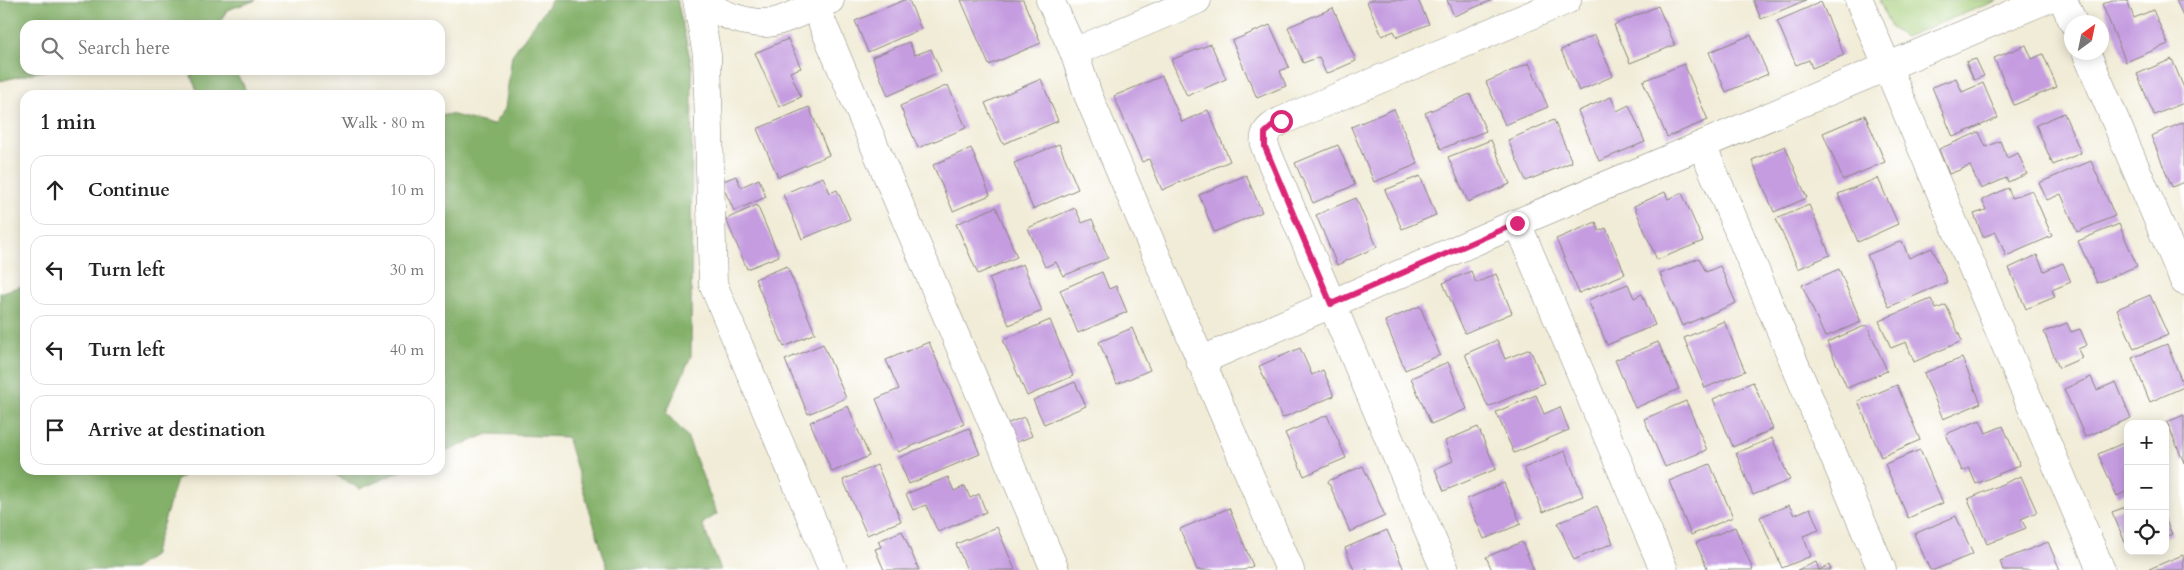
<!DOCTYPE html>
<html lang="en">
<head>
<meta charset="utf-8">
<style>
	body { margin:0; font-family:Cardo,serif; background:#f6f6f6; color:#222 }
	.controls { position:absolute; right:15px; bottom:15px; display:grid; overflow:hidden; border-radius:10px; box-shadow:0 2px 12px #0003 }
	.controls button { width:45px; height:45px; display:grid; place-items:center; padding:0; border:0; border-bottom:1px solid #e0e0e0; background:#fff; color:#222; font:25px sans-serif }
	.compass { position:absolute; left:2064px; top:15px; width:45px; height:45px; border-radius:50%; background:#fff; box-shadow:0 2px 12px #0003; rotate:33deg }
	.stop { position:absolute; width:15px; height:15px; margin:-11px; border:4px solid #db2777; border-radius:50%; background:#fff }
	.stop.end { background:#db2777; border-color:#fff; box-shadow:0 1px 5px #0008 }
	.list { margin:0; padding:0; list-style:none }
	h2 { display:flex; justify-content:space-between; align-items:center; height:65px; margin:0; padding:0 20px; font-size:21px }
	h2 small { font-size:16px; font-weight:400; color:#767676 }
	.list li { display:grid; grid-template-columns:32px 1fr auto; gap:15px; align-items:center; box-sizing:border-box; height:70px; margin:0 10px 10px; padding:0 10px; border:1px solid #e0e0e0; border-radius:15px }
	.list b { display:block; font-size:19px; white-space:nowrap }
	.list em { font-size:16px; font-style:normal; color:#767676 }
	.icon { flex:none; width:28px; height:28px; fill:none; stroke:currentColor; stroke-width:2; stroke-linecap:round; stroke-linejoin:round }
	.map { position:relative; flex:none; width:2184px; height:570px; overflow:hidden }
	.search { position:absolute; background:#fff; box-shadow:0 2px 12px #0003; left:20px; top:20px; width:425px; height:55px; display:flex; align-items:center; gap:12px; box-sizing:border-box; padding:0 18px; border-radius:15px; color:#767676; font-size:19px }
	.panel { position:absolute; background:#fff; box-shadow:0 2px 12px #0003; left:20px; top:90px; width:425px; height:385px; border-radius:15px }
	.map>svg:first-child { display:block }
	.green { fill:#a6ce7a; stroke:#61754b }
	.forest { fill:#84b16a; stroke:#506643 }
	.building { fill:#c59ce0 }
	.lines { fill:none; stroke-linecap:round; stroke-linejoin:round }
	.street-casing { stroke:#86847a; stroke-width:29 }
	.secondary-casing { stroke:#86847a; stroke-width:29 }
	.street { stroke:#fff; stroke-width:28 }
	.secondary { stroke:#fff; stroke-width:28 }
	.route { stroke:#db2777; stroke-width:6 }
</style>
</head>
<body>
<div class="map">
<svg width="2184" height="570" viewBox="0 0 2184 570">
	<rect width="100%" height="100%" fill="#fff"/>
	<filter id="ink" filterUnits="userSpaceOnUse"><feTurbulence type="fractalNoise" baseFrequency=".02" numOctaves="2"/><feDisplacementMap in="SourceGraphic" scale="10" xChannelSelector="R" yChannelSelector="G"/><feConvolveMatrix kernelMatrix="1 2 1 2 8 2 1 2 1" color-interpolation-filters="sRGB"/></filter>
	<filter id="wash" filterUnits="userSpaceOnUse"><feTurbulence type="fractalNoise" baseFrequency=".0096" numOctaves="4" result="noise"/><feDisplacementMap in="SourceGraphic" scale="20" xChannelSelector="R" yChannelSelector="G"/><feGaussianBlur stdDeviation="1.12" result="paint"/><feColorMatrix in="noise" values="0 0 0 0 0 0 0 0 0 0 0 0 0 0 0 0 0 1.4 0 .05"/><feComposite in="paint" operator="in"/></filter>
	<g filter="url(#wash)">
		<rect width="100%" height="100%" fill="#f1ecd7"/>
		<path class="green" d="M1879,0H1998L1905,37L1891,28Z"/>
		<path class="forest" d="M0,0H256L227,10L218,25H25V70H47L0,81Z
			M552,0H677L692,67L691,356L666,413L687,436L717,514L702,524L721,570H608L567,437L488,434L440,454V116L450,114L493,125L505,109L512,55Z
			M179,70H233L243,84L247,95H199L189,71Z
			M25,285V470H192L177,480L153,556L132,570H0V293Z
			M327,470H403L360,489Z"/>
		<g id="blocks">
			<path class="building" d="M904,0H909L921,29L868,52L855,21Z
				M961,0H1023L1041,43L989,65Z
				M1372,0H1418L1429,24L1397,37L1394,31L1382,36L1367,2Z
				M1447,0H1493L1454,16Z
				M1753,0H1806L1761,19Z
				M2112,0H2127L2134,18L2153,10L2168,44L2126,62L2102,4Z
				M2176,0H2184V18Z
				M1821,2L1844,55L1812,68L1809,60L1796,65L1777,21Z
				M1658,6L1675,45L1630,63L1614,25Z
				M1333,8L1356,61L1326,74L1319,57L1303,63L1288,27Z
				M1270,25L1289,67L1280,71L1286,86L1257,98L1232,41Z
				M1595,35L1613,76L1579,91L1561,50Z
				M1751,35L1768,74L1726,92L1709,52Z
				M788,39L801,68L790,72L801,97L779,107L755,53Z
				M909,42L915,55L931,49L941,72L888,96L872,57Z
				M1211,44L1226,79L1187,96L1171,60Z
				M2026,45L2032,59L2043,54L2057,87L2014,105L1994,58Z
				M1976,59L1984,76L1974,80L1966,62Z
				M2172,59L2184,88V103L2154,115L2137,74Z
				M1529,63L1548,107L1505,125L1486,82Z
				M1684,64L1708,120L1667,137L1643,81Z
				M1162,76L1182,122L1208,110L1230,161L1162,190L1149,159L1142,162L1114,96Z
				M1956,78L1962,92L1983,83L1998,118L1953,137L1932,87Z
				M1041,79L1058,121L1003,144L985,103Z
				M948,85L966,128L918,148L900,106Z
				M1470,94L1486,131L1441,149L1425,113Z
				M1611,97L1617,111L1629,105L1645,142L1599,161L1578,111Z
				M809,107L829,155L778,177L757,129Z
				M1394,109L1418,164L1374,182L1351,127Z
				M2064,113L2081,153L2053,165L2036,125Z
				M1865,115L1885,162L1843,180L1823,133Z
				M1554,120L1572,162L1526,181L1508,140Z
				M2184,122V182L2172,187L2151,136Z
				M1979,132L1986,147L2000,141L2007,158L2018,153L2027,174L2008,182L2006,178L1981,189L1970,166L1949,174L1939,149Z
				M1491,140L1510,184L1468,202L1448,157Z
				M1059,144L1078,189L1033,209L1014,163Z
				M1338,145L1355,185L1313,203L1295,163Z
				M1785,146L1807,198L1774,212L1752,160Z
				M971,148L990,195L953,211L933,165Z
				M2091,161L2115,216L2077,232L2061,194L2047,200L2039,183Z
				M1246,175L1262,212L1214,232L1199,195Z
				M736,176L741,187L759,179L766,197L734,211L721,182Z
				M1420,176L1436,215L1402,229L1385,190Z
				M823,177L830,193L837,190L850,219L802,239L783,194Z
				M1878,178L1898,224L1858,242L1838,194Z
				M2008,188L2012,198L2032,190L2052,236L2006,256L1996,232L1983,237L1974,214L1986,210L1982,200Z
				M1665,192L1668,199L1682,193L1703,241L1657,260L1634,206Z
				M1356,198L1377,247L1337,265L1316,215Z
				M757,205L779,256L747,269L726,219Z
				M1809,205L1830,255L1798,269L1776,219Z
				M996,207L1017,257L978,274L956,224Z
				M1075,208L1082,223L1092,219L1108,258L1063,276L1056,262L1045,267L1028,228Z
				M1596,222L1599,231L1606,228L1625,274L1579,293L1556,239Z
				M2119,224L2137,266L2097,283L2078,241Z
				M1902,241L1909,258L1932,248L1947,282L1889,307L1867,255Z
				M2037,255L2044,271L2063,263L2071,282L2052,290L2055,297L2026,309L2009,268Z
				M1699,258L1706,272L1720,266L1736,303L1682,326L1660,274Z
				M1023,264L1042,311L1009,325L989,278Z
				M787,266L815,333L784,347L755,279Z
				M1839,269L1861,322L1825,337L1802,285Z
				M1471,271L1476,283L1496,274L1512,313L1465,333L1443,283Z
				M1102,272L1109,289L1116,286L1127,312L1078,333L1060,290Z
				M1628,284L1634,298L1642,294L1655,325L1607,345L1588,300Z
				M2150,295L2168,335L2134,349L2117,309Z
				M1931,299L1936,309L1946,305L1962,341L1914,362L1906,342L1891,348L1879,321Z
				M1420,306L1440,355L1405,370L1385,321Z
				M1050,320L1073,376L1027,396L1003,340Z
				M1724,321L1745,371L1705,388L1684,338Z
				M2067,323L2071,332L2080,329L2087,345L2078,349L2082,358L2059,368L2044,332Z
				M1867,325L1887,371L1847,388L1827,342Z
				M1132,328L1150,370L1117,384L1099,342Z
				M1497,340L1505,359L1530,349L1544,383L1488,407L1465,354Z
				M929,342L964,424L898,452L876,399L899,389L886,360Z
				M1658,342L1679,389L1635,408L1615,360Z
				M823,344L846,398L808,414L785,360Z
				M2167,344L2184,387L2150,402L2132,358Z
				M1300,348L1312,375L1323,370L1334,396L1282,418L1259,366Z
				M1962,358L1981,403L1943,419L1924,373Z
				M1448,362L1467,409L1431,424L1411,378Z
				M2091,377L2097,390L2116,382L2131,418L2085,437L2064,389Z
				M1075,382L1086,406L1044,424L1033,400Z
				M1753,382L1773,429L1733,447L1713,399Z
				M1897,385L1920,440L1881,457L1858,401Z
				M1536,395L1544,414L1560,407L1569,430L1514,453L1496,412Z
				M1686,401L1707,450L1665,467L1644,419Z
				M848,406L869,456L832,472L810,422Z
				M1327,415L1346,458L1304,476L1285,433Z
				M2184,415V463L2167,422Z
				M1024,417L1032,436L1015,443L1006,424Z
				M1980,420L1986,433L2003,426L2020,465L1976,484L1969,468L1962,471L1946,434Z
				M1478,427L1496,469L1444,491L1435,469L1453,461L1445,441Z
				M969,428L980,454L909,484L898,458Z
				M1772,438L1790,480L1753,495L1736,453Z
				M2128,441V491L2117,496L2098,454Z
				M1920,450L1943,503L1908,518L1885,464Z
				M1565,451L1583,496L1543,512L1524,468Z
				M1710,464L1733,517L1691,535L1669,481Z
				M877,465L901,521L867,535L843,480Z
				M1363,466L1385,516L1350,532L1328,481Z
				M2021,476L2037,512L2021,519L2026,528L1987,544L1968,499Z
				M948,477L954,491L965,486L970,498L979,494L986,512L938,532L926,505L913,510L906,494Z
				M1504,483L1521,524L1484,539L1467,499Z
				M1789,505L1794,515L1810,508L1819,530L1803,536L1811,556L1782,568L1760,517Z
				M1597,506L1613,543L1574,560L1558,523Z
				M2128,506V549L2112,512Z
				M1229,508L1253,566L1244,570H1197L1180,529Z
				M1956,516L1973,554L1934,570H1930L1914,534Z
				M2165,518L2172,534L2165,537Z
				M997,527L1015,570H967L956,544Z
				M1735,527L1753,570H1708L1696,543Z
				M1387,530L1404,570H1354L1345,548Z
				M902,531L919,570H884L875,549L881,547L878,541Z
				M1522,542L1534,570H1492L1486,557Z
				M2048,542L2060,570H2003L2000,561Z
				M2183,555L2184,570H2147L2170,560Z
				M1816,562L1819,570L1829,565L1831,570H1797Z"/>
		</g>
	</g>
	<g filter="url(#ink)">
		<use href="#blocks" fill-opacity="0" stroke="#86847a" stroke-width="1"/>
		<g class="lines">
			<g class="street-casing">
				<path id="street" d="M697,0L707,55L713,284L833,570
					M1859,0L2101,570
					M2063,0L2073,22
					M815,6L1055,570
					M1074,52L1088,95L1290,570
					M2086,52L2184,281
					M1702,145L1882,570
					M1517,223L1664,570
					M1200,361L1517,223L2045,0
					M1445,570L1265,147C1262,133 1269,127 1281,121L1567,0"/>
			</g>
			<g class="secondary-casing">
				<path id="secondary" d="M704,0C718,15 747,24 768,23C779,23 817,5 830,0
					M1050,0L1074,52L1197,0"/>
			</g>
			<use href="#street" class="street"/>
			<use href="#secondary" class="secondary"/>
		</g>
	</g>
	<g class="lines" filter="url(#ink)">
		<path class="route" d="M1281,121L1274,125L1265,133V147L1331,304L1517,223"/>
	</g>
</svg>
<div class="controls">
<button>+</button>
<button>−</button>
<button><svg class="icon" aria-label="locate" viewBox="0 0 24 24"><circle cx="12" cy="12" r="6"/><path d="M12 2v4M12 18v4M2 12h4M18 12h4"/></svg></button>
</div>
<svg class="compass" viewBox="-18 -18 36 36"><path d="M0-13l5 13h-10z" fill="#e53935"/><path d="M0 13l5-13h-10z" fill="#767676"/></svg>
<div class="stop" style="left:1281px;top:121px"></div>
<div class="stop end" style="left:1517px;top:223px"></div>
<div class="search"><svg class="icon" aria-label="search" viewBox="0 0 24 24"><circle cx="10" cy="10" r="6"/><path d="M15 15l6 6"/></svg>Search here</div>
<section class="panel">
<h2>1 min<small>Walk · 80 m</small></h2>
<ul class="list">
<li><svg class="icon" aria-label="ahead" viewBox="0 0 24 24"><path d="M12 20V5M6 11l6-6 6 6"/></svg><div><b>Continue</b></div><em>10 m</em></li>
<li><svg class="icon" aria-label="left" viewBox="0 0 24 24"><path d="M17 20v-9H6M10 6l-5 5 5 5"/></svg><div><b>Turn left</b></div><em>30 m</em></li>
<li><svg class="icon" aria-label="left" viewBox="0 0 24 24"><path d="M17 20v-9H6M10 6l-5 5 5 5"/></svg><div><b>Turn left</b></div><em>40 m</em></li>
<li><svg class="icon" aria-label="arrive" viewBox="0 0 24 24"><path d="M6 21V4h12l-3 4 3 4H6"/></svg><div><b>Arrive at destination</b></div></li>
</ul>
</section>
</div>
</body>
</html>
